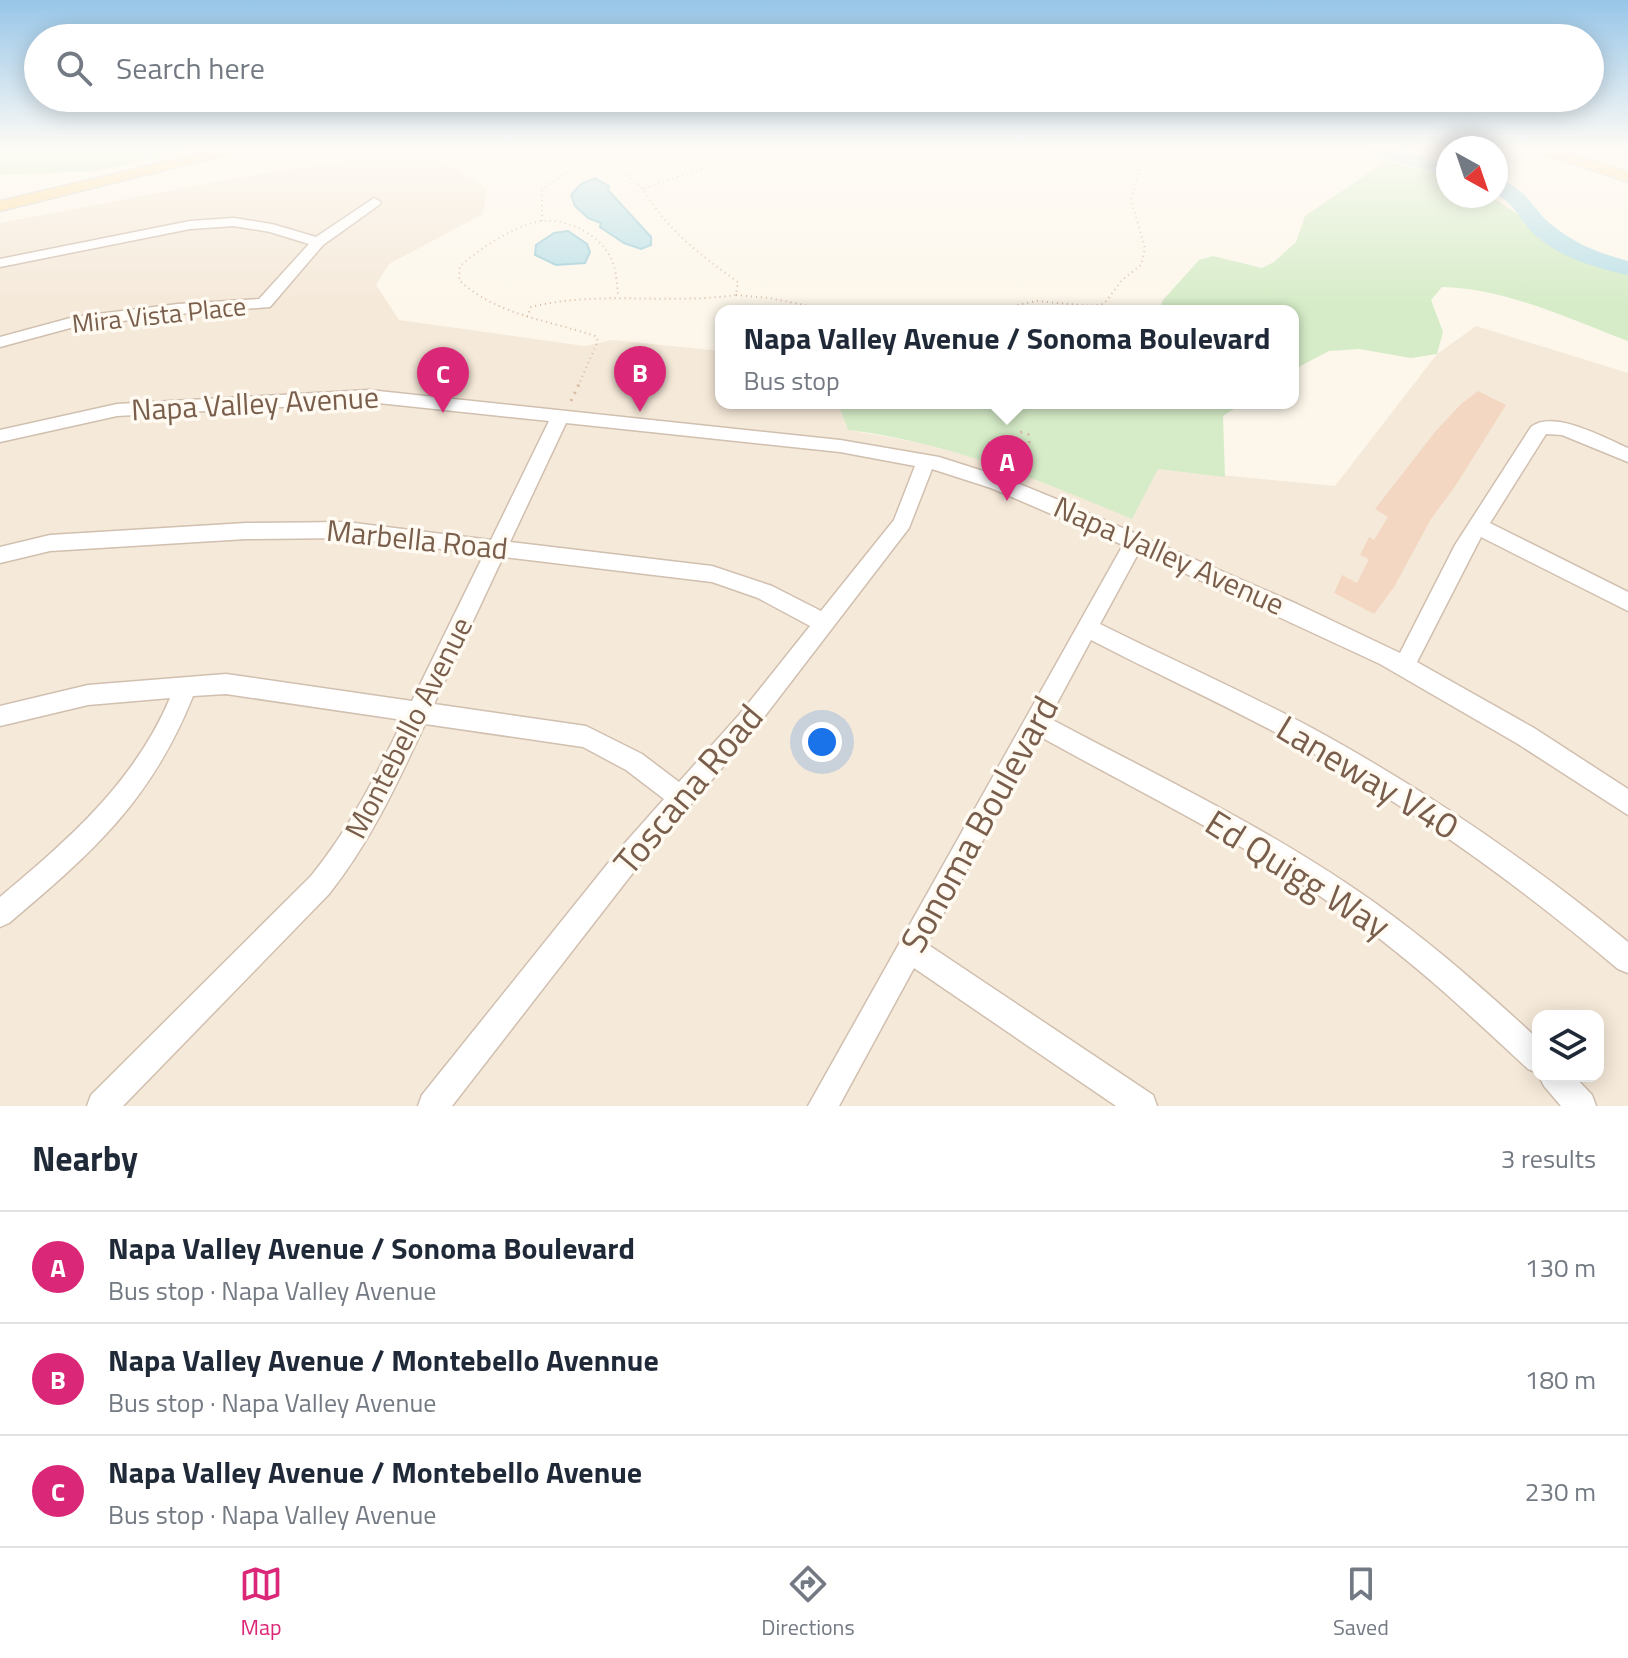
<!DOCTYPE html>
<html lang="en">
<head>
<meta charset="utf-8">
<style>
	body { margin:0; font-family:"Titillium Web",sans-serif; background:#f2f2f3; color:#1f2937 }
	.controls { position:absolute; right:24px; bottom:24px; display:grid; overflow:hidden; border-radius:16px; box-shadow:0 4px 20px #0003 }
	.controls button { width:72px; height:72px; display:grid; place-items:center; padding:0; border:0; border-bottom:2px solid #e0e1e3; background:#fff; color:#1f2937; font:40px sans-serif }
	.compass { position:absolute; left:1436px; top:136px; width:72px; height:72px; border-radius:50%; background:#fff; box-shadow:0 4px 20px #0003; rotate:140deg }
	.you { position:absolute; left:822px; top:742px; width:28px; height:28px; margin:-20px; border:6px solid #fff; border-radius:50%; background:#1a73e8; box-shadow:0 0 0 12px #1a73e833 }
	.badge { display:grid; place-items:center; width:52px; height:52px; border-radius:50%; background:#db2777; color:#fff; font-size:26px; font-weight:700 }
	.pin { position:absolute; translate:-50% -66px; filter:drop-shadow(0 2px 4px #0008) }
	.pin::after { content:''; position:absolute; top:42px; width:28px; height:24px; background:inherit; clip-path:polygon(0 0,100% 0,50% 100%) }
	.popup { position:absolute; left:715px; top:305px; width:584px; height:104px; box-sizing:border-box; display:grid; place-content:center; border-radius:16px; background:#fff; filter:drop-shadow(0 2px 6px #0005); font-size:26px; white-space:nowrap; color:#747a83 }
	.popup b { font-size:30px; color:#1f2937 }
	.popup::after { content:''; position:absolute; left:50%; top:100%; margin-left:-16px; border:16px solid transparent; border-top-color:#fff }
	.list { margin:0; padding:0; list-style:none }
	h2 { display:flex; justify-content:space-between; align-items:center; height:104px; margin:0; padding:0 32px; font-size:34px }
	h2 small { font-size:26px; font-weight:400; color:#747a83 }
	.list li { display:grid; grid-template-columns:52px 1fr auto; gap:24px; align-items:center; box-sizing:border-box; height:112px; padding:0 32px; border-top:2px solid #e0e1e3 }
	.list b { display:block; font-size:30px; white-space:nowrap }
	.list p { margin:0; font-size:26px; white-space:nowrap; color:#747a83 }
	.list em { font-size:26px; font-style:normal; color:#747a83 }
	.icon { flex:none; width:44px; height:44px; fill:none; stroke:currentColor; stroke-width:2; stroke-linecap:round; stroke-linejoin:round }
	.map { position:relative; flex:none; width:1628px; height:1106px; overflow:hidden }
	.search { position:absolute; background:#fff; box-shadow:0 4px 20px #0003; left:24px; right:24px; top:24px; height:88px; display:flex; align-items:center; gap:20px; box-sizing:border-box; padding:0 28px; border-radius:44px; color:#747a83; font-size:30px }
	.sheet { height:440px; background:#fff }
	nav { display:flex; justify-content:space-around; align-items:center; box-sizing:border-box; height:112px; border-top:2px solid #e0e1e3; background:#fff; font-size:22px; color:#747a83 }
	nav a { display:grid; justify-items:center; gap:4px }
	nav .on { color:#db2777 }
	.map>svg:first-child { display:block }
	.residential { fill:#f5e9d9; fill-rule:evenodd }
	.green { fill:#d6ecc8 }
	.water { fill:#bee1e8; stroke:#a4d0da; stroke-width:2 }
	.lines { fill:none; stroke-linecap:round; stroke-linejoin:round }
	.river { fill:#bee1e8; fill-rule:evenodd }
	.building { fill:#f3d7c2 }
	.minor-casing { stroke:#d1bfaf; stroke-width:3 }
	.major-casing { stroke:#dcd5d0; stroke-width:3 }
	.path-far1 { stroke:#d9baa4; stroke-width:2; stroke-dasharray:1 4; stroke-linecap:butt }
	.path { stroke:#d9baa4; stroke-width:3; stroke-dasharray:2 6; stroke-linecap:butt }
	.minor { fill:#fff; fill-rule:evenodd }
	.major { fill:#fcdda3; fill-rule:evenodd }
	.labels { text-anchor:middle; stroke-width:7; stroke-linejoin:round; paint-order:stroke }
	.far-street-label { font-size:26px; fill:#7a5e4c; stroke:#fffaf2 }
	.street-label { font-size:30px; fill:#7a5e4c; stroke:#fffaf2 }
	.near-street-label { font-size:36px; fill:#7a5e4c; stroke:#fffaf2 }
</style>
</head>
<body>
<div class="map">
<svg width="1628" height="1106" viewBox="0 0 1628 1106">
	<rect width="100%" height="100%" fill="#fdf7eb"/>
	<path class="residential" d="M411,149H426L487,189L483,214L389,264L376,285L399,320L585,346L612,340L721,351V403H838L848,430L927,444L1017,470L1158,469L1335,486L1437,354L1476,326L1628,373V1106H0V223L237,178ZM1538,1016H1598V1076H1538Z"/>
	<path class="green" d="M0,149H201L96,171L0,175Z
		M1386,161L1448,176V196H1490L1527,220L1546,242L1591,265L1628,273V341C1569,319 1505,288 1442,287L1431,300L1443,332L1437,354L1411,358L1359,349L1329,351L1293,370V311H1159L1163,300L1199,260L1213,256L1262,268L1274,262L1296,242L1305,216Z
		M838,403L884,404L1243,403L1223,416L1225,477L1158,469L1132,519C1039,480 949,442 848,430Z"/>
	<path class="water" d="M595,178L609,186L608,190L651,237V245L641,249L624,243L600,227L601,223L588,218L575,206L571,195L581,184Z
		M568,231L587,244L590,252L585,263L556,265L535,255L536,245L554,233Z"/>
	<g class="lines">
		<path class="river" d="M1362,149H1396L1448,163V176L1365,153Z
			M1496,179C1528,187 1531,209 1553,226C1577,245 1599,253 1628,261V275C1594,267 1562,259 1535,235C1519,220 1518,207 1496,194Z"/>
	</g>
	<path class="building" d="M1478,391L1506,405L1456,485L1431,519L1394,587L1374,614L1334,593L1342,575L1357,583L1369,559L1360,555L1369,537L1374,540L1388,517L1375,509L1435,432L1460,405Z"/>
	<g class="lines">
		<g class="minor-casing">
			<path id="minor" d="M374,198L381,202L379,205L323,245L270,307L178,314L74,327L0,347V337L74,317L178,304L259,299L309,244L270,232L234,226L190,229L0,267V259L190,221L234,218L272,224L316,237Z
				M369,390L840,440L939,457L1005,478L1056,499L1297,604L1400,653L1455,545L1531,427C1553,409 1605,438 1628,448V462L1562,435L1546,434L1490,523L1628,592V611L1481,537L1417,662L1534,728L1628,789V815L1518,744L1380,664L1139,552L1100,624C1174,661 1250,694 1323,734C1431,794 1532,863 1628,942V973L1618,969C1520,886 1416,811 1304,748C1235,709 1162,677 1091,640L1049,718C1150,772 1254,821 1349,885C1417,930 1478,984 1538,1039V1073L1528,1069C1472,1017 1416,964 1353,919C1255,848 1145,795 1039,736L927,944L1153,1095L1157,1106H1116L914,968L839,1106H808L1123,545L991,488L932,469L909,528L755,729L635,870L452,1106H418L422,1095L617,852L664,799L626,770L583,747L425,724C397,784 371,841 329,894L123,1106H87L91,1095L311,876C350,828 376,776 403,720L226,694L193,696C151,801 93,852 9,923L0,927V897C69,839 134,783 170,698L88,705L0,726V706L88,685L226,674L412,701L484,554L346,538L246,539L50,551L0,563V547L50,535L246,523L346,522L491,540L549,421L369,402L117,416L0,442V430L117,404ZM566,423L840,452L915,466L894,520L821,611L772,586L712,566L510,542ZM503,557L712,582L758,598L810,626L739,715L679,782L642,754L586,726L434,704Z
				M1539,1076H1574L1592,1095L1596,1106H1561L1544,1086Z"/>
		</g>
		<g class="major-casing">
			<path id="major" d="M220,149H249L0,211V201Z
				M1528,149H1553L1628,172V182Z"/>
		</g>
		<path class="path-far1" d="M542,221V190C582,158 603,152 643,189
			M736,295L769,298L833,311
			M988,311L1037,301L1090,306L1104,304L1122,280L1141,265L1145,248L1131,200L1142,161L1148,156L1183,149
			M527,317L531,307C599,290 667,305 736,295L738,282C698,253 669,232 643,189L708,167L751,165
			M578,386L598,341L595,336C548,320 496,315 459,280L460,266C481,248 514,225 542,221C567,218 600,235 611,258C616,269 617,283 618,295"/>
		<path class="path" d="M571,401L579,384
			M1016 439a7 7 0 1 1 14 0a7 7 0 1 1-14 0Z
			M1006,467L1019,444"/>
		<use href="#minor" class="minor"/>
		<use href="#major" class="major"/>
	</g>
	<linearGradient id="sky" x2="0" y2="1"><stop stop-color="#97c6e8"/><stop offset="0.49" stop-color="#fefbf6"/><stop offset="1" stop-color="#fefbf6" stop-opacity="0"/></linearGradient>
	<rect width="1628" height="304" fill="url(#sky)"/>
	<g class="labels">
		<g class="far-street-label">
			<text transform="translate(159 315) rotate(-6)" y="9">Mira Vista Place</text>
		</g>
		<g class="street-label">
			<text transform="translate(255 404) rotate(-3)" y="10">Napa Valley Avenue</text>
			<text transform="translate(417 540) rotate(6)" y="10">Marbella Road</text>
			<text transform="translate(1169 556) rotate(24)" y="10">Napa Valley Avenue</text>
			<text transform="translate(409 728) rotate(-63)" y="10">Montebello Avenue</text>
		</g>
		<g class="near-street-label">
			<text transform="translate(1368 777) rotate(31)" y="13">Laneway V40</text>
			<text transform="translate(688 789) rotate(-50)" y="13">Toscana Road</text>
			<text transform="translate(979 824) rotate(-61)" y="13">Sonoma Boulevard</text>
			<text transform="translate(1298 874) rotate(32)" y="13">Ed Quigg Way</text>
		</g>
	</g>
</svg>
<div class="controls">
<button><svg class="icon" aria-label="layers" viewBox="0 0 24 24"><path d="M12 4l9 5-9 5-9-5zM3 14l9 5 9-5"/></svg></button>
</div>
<svg class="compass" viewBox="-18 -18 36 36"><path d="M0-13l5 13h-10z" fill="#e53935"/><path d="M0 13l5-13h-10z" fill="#747a83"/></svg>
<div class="you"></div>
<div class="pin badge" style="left:1007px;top:501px">A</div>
<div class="popup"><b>Napa Valley Avenue / Sonoma Boulevard</b>Bus stop</div>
<div class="pin badge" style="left:640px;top:412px">B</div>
<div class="pin badge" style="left:443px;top:413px">C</div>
<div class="search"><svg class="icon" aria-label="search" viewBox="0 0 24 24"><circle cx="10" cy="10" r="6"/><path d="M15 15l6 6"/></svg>Search here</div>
</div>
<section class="sheet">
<h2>Nearby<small>3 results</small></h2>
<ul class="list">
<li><span class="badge">A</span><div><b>Napa Valley Avenue / Sonoma Boulevard</b><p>Bus stop · Napa Valley Avenue</p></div><em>130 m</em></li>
<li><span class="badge">B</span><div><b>Napa Valley Avenue / Montebello Avennue</b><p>Bus stop · Napa Valley Avenue</p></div><em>180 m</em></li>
<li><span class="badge">C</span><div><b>Napa Valley Avenue / Montebello Avenue</b><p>Bus stop · Napa Valley Avenue</p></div><em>230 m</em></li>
</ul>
</section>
<nav>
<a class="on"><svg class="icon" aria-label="map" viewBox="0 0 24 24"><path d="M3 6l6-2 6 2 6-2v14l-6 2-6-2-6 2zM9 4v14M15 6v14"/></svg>Map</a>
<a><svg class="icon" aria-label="directions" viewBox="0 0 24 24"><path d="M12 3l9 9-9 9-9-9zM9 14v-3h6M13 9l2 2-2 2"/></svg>Directions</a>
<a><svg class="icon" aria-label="saved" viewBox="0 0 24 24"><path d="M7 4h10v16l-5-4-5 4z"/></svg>Saved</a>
</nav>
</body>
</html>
